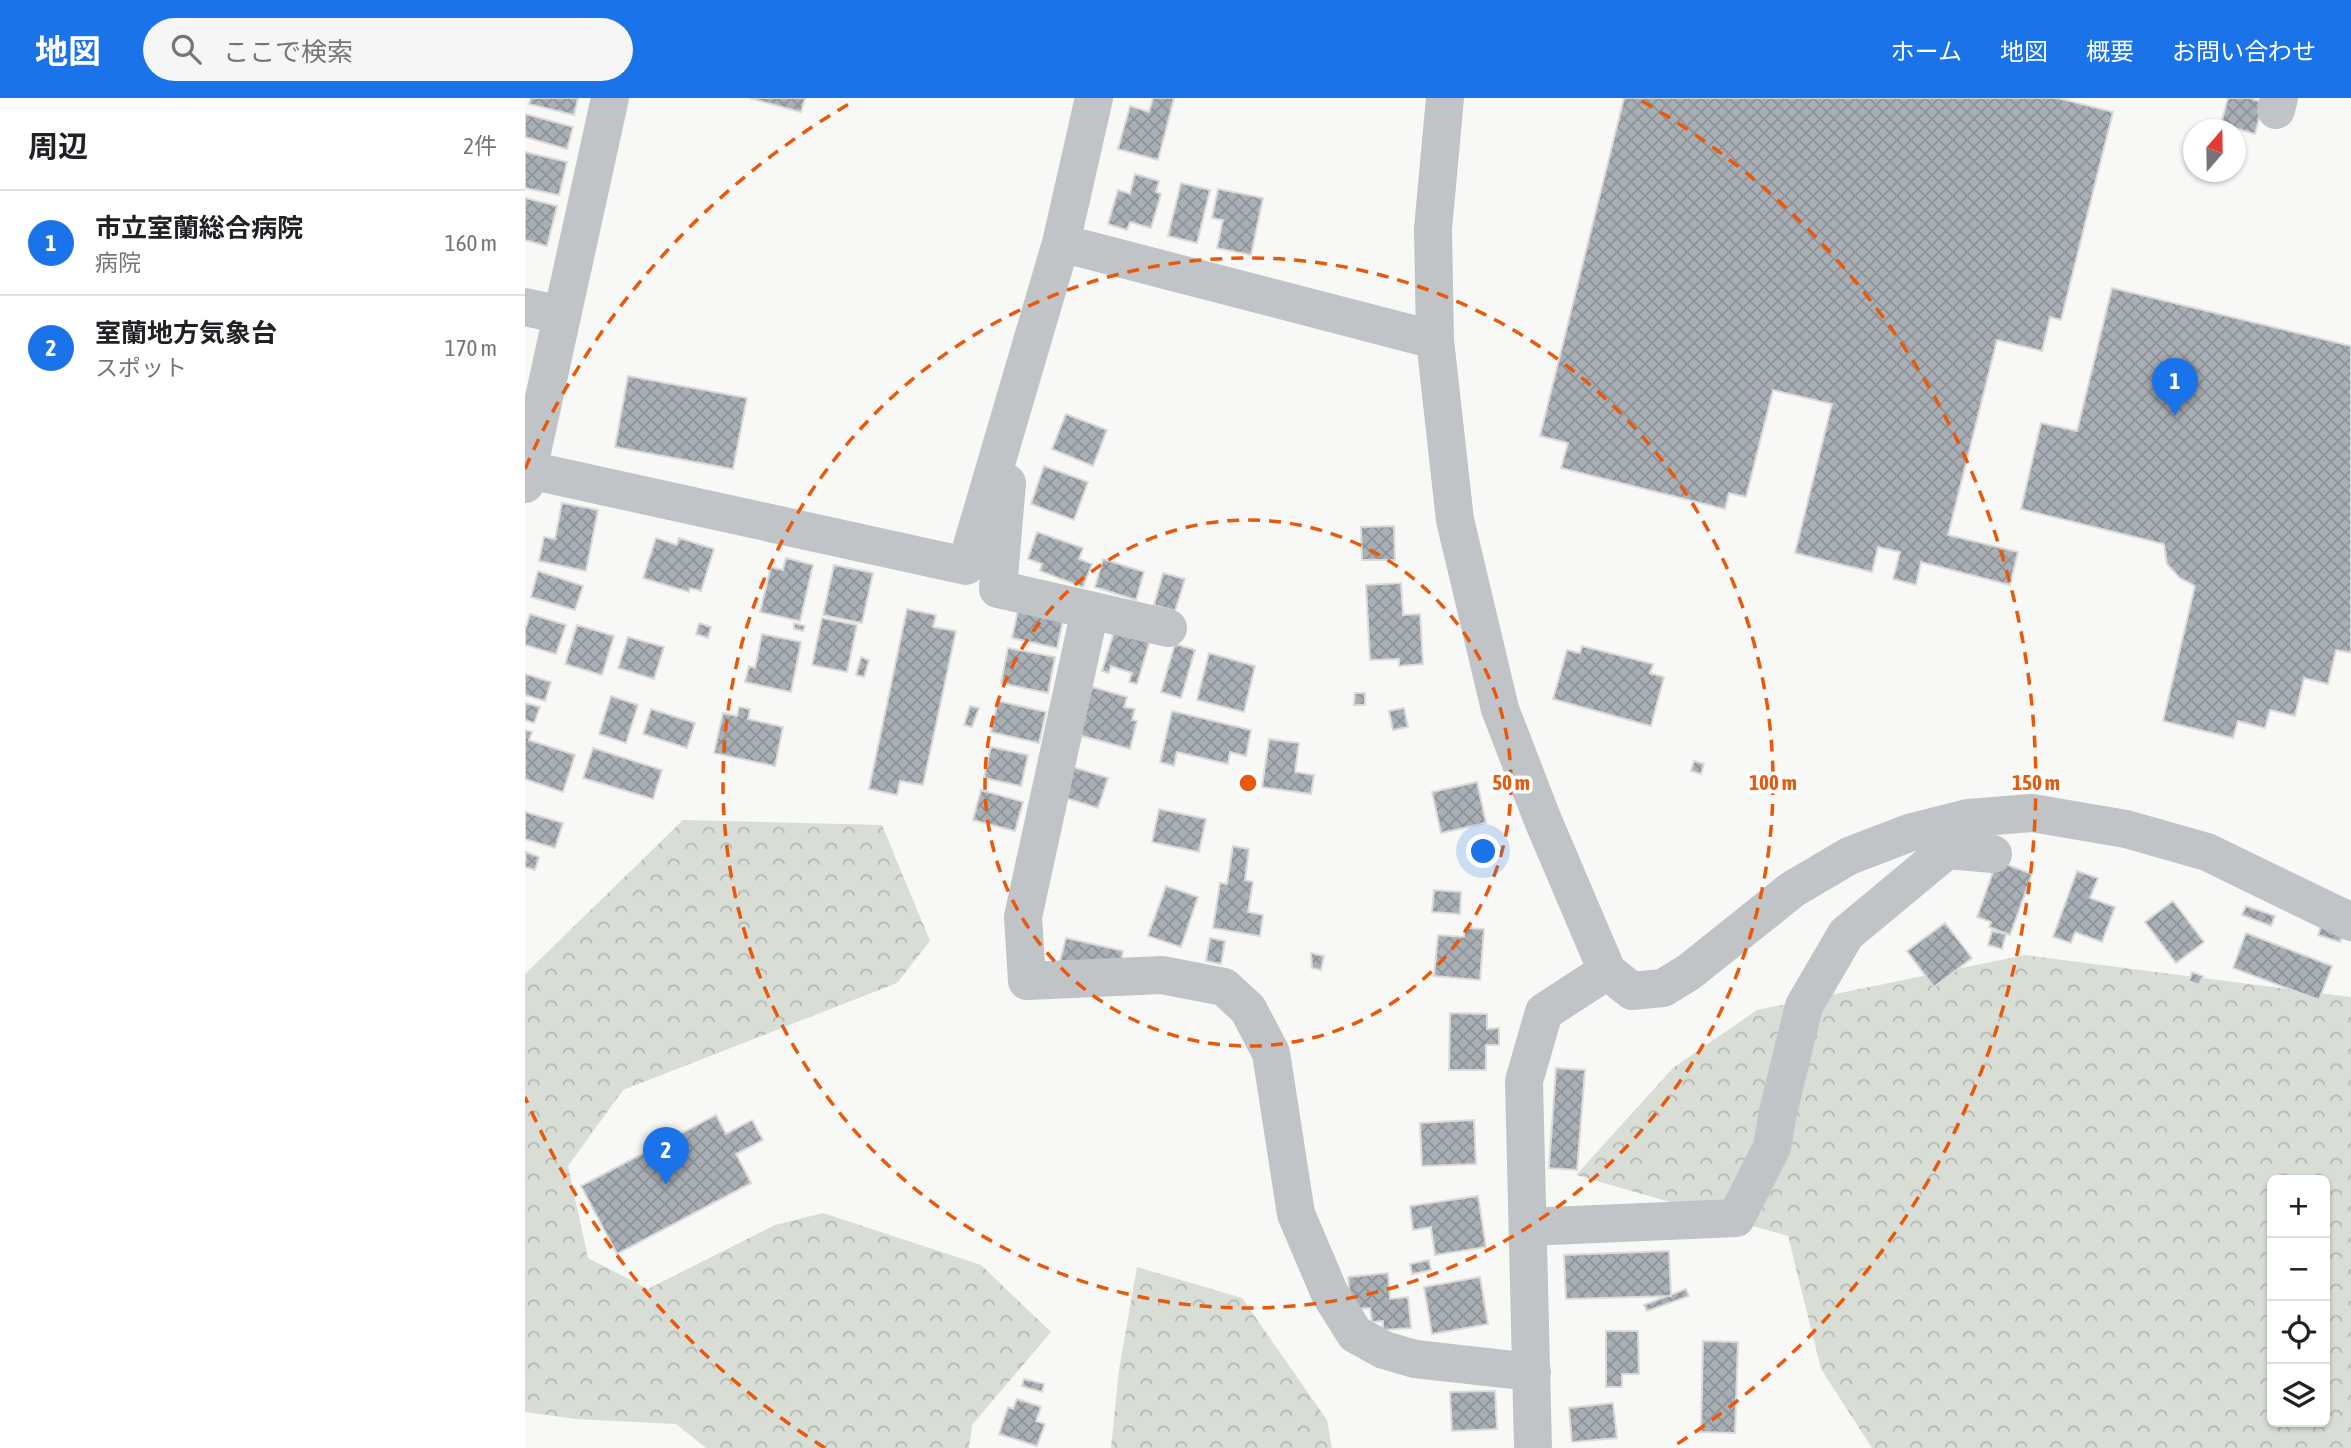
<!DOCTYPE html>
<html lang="ja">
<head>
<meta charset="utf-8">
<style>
	body { margin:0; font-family:"Asap Condensed","Noto Sans JP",sans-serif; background:#f6f6f6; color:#202124 }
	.controls { position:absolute; right:21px; bottom:21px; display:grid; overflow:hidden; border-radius:10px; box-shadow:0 2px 5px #0004 }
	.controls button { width:63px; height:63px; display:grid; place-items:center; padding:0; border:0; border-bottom:2px solid #e0e0e0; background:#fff; color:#202124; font:35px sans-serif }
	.compass { position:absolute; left:1658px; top:21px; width:63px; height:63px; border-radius:50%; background:#fff; box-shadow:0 2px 5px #0004; rotate:20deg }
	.you { position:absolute; left:959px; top:754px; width:24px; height:24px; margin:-18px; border:5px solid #fff; border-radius:50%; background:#1a73e8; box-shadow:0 0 0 10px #1a73e833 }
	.badge { display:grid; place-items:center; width:46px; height:46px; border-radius:50%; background:#1a73e8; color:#fff; font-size:23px; font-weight:700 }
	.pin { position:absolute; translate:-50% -58px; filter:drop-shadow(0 2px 4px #0008) }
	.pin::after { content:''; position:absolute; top:37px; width:24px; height:21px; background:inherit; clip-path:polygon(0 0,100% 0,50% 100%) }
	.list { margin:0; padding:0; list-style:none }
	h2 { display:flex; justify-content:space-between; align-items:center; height:91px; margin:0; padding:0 28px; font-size:30px }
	h2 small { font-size:23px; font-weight:400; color:#757577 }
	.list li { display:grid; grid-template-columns:46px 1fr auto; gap:21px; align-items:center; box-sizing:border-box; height:105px; padding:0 28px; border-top:2px solid #e0e0e0 }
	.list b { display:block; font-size:26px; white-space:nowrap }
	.list p { margin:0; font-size:23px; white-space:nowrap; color:#757577 }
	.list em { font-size:23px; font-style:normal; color:#757577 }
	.icon { flex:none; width:38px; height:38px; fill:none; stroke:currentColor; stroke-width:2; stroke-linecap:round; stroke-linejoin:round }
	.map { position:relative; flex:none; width:1826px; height:1350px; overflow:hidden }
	header { display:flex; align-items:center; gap:42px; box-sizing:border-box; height:98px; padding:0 35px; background:#1a73e8; color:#fff }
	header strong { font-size:33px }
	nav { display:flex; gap:38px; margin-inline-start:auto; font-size:24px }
	.search { width:490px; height:63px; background:#f6f6f6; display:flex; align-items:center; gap:18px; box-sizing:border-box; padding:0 24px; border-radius:38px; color:#757577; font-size:26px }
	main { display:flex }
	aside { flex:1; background:#fff }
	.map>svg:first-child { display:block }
	.forest { fill:url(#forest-crowns); fill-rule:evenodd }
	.building { fill:url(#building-cross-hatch); stroke:#dadad8; stroke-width:2 }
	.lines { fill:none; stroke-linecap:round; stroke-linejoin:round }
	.minor { stroke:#c0c4c7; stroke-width:38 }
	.ring { fill:none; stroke:#e8590c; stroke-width:3.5; stroke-dasharray:12 9 }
	.centre { fill:#e8590c; stroke:#fff; stroke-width:3.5 }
	.ring-label { font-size:21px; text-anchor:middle; font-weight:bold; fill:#e8590c; stroke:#fff; stroke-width:7; stroke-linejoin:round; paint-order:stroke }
</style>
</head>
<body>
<header>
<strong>地図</strong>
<div class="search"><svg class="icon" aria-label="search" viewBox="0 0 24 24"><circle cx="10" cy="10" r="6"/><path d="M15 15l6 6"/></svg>ここで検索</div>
<nav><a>ホーム</a><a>地図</a><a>概要</a><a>お問い合わせ</a></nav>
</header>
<main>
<aside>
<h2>周辺<small>2件</small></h2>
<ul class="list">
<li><span class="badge">1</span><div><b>市立室蘭総合病院</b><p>病院</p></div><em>160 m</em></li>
<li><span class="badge">2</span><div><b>室蘭地方気象台</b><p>スポット</p></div><em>170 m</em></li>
</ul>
</aside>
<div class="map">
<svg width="1826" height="1350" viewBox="0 0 1826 1350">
	<defs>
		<pattern id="forest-crowns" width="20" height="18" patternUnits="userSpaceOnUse" patternTransform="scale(1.75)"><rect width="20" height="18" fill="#d8ddd5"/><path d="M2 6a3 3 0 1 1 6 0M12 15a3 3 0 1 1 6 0" fill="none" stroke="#b3b8b2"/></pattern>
		<pattern id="building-cross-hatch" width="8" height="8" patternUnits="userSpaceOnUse" patternTransform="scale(1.75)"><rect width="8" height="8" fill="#a8afb5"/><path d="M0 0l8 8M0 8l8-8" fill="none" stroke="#8d9398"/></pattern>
	</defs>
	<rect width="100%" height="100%" fill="#f8f8f6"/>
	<path class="forest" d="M158,722L357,727L405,843L372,885L98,992L43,1068L63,1160L123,1191L250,1127L298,1115L456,1167L526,1234L447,1327L444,1350H181L151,1326L51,1321L0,1314V876Z
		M1500,857L1826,899V1350H1347L1296,1271L1263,1138L1051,1077L1148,970L1232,912ZM1747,1082H1800V1324H1747Z
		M612,1169L717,1200L802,1322L807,1350H586L594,1272Z"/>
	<path class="building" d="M6,0H53L49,17L4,6Z
		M224,0H280L276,14Z
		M628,0H649L633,62L593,51L605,8L624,14Z
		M1099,0H1532L1588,14L1536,222L1525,219L1517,253L1472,242L1423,437L1493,454L1485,487L1396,464L1391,487L1368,481L1375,454L1353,449L1347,474L1270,455L1307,306L1248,292L1221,399L1204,395L1200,411L1036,370L1043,345L1015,338Z
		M1703,0H1726L1738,5L1730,36L1696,26Z
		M0,16L48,29L42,51L0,39Z
		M0,54L42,64L34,97L0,90Z
		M610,76L634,83L631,94L636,96L626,130L605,124L602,132L583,126L593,92L605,96Z
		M656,85L685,92L672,145L643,138Z
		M693,91L738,100L726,157L692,150L698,122L687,120Z
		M0,100L32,108L22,148L0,142Z
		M1587,190L1826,248V555L1811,552L1803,586L1779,580L1770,618L1745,612L1740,630L1713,623L1708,640L1638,623L1670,488L1655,480L1642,466L1639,446L1496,411L1516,325L1552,333Z
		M103,278L222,300L208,371L90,349Z
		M541,316L582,332L568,368L527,351Z
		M519,368L563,384L549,422L506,406Z
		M37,405L73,412L61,473L14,463L19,439L30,441Z
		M869,428L870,462H837L836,429Z
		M512,434L558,450L554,461L567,466L558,489L515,473L517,466L503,461Z
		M131,440L152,447L154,440L189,451L176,493L165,490L164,494L118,480Z
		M261,460L288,467L275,523L235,514L246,469L258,472Z
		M578,461L619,474L611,502L570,489Z
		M309,467L348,475L337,525L298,517Z
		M13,473L58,488L50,512L6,499Z
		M638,475L660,481L650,513L629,507Z
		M876,485L878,517L895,516L898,566L874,568V561L845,562L841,487Z
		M382,511L411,517L408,529L431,533L398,687L375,683L372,697L344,691Z
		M493,512L538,522L532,550L487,540Z
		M5,516L41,527L31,556L0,547V532Z
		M297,520L332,527L322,574L287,567Z
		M174,525L186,529L183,540L171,536Z
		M269,525L280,528L278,533L269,531Z
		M52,527L89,538L77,577L40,566Z
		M590,531L625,542L612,586L604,584L607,575L586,568L584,575L577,573Z
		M237,536L276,544L266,594L220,584L224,568L230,570Z
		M103,539L139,549L129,581L93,570Z
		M650,546L670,552L656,600L636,594Z
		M1057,548L1128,566L1125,575L1139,579L1126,628L1028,601L1042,552L1055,555Z
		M483,550L530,559L523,595L476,585Z
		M684,555L730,568L719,614L672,602Z
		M336,559L344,562L339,579L331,577Z
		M0,576L26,584L20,603L0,597Z
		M567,589L602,599L599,609L610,611L607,622L612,623L605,651L554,637Z
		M830,595H840V607H829Z
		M86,598L113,607L101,645L74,636Z
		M473,603L521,614L514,645L466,634Z
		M0,605L15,609L9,625L0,622Z
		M445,608L454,610L447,629L439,627Z
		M214,609L225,611L223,621L258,629L250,668L189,655L198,615L212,618Z
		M879,610L883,629L868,632L864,613Z
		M126,611L170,625L162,650L118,636Z
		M647,613L726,632L721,658L705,654L703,666L652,654L649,668L635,664Z
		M0,632L7,634L4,642L50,657L38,694L0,681Z
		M744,641L774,645L770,674L789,677L786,696L737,689Z
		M466,649L503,657L496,688L459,680Z
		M68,650L137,672L128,701L58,680Z
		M1169,663L1179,666L1176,676L1166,673Z
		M548,669L583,680L573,710L538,699Z
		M952,684L961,725L916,735L907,694Z
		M456,692L498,704L490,733L448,722Z
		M634,711L681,721L674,754L627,744Z
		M0,714L38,725L30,750L0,741Z
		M708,748L724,751L720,782L728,784L723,814L738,817L735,838L688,830L695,785L702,786Z
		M1,754L14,759L10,772L0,769Z
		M1472,763L1507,776L1485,837L1464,829L1466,824L1452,819Z
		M1552,773L1573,780L1565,800L1590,809L1577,844L1550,834L1546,845L1528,839Z
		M641,788L673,799L656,849L623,838Z
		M909,792L936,794L935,816L907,814Z
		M1648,803L1679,844L1651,865L1620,824Z
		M1721,808L1750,818L1746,828L1717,817Z
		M1420,825L1447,860L1409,889L1382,853Z
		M1796,828L1818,836L1815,844L1793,837Z
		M940,830L959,831L955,882L909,878L913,837L939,839Z
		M1467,833L1481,836L1477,851L1463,847Z
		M1721,835L1807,868L1794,902L1708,870Z
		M541,840L598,853L595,868L535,863Z
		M685,840L700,843L696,866L681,863Z
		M786,855L799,858L796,872L787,870Z
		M1667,874L1678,878L1674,887L1664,883Z
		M925,915L962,916V931L974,930V947H961V972H924Z
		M1031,970L1060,972L1052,1072L1024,1070Z
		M191,1017L201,1036L227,1022L238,1042L211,1056L226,1085L92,1156L56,1088Z
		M949,1022L951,1066L897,1068L895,1025Z
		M953,1098L961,1149L910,1157L906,1129L888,1132L885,1108Z
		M1144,1153L1146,1198L1041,1201L1039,1157Z
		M904,1162L906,1172L887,1176L885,1166Z
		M863,1175L865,1201L883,1199L886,1230L858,1232V1223L847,1224L845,1210L826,1211L823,1179Z
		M955,1179L963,1226L907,1236L899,1189Z
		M1161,1191L1164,1198L1122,1213L1119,1207Z
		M1081,1233H1113L1114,1276H1097V1289H1081Z
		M1178,1243L1213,1244L1210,1335L1176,1334Z
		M499,1281L519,1286L517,1294L497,1288Z
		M970,1293L972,1331L927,1333L925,1294Z
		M492,1301L516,1309L511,1323L520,1326L512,1348L474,1336L483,1309L488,1311Z
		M1088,1305L1092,1340L1047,1344L1044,1310Z"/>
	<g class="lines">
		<path class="minor" d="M920,0L908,131L910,242L930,422L975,611L1017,720L1082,873L1107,893L1138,890L1164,874L1268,791L1324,758L1384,735L1443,720L1507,715L1601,731L1682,754L1826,824
			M1751,12L1754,0
			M536,145L910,242
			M0,209L37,217
			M4,372L441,468L536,145L569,0
			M482,385L473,491L643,530
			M0,386L85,0
			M565,512L498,819L502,883L637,877L699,889L723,911L746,955L771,1116L805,1196L830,1236L859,1252L890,1261L1007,1274
			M1003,1129L1211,1120L1247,1049L1253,1014L1279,908L1321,836L1422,752L1468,756
			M1008,1350L999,983L1019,914L1082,873"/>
	</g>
	<g class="ring">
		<circle cx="723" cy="685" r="263"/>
		<circle cx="723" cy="685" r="525"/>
		<path d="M300 1350A788 788 0 0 1 0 999M0 371A788 788 0 0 1 329 3M1117 3A788 788 0 0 1 1146 1350"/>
	</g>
	<circle cx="723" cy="685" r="10" class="centre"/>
	<g class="ring-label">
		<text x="986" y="692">50 m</text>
		<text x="1248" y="692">100 m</text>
		<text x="1511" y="692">150 m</text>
	</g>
</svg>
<div class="controls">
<button>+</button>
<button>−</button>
<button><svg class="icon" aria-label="locate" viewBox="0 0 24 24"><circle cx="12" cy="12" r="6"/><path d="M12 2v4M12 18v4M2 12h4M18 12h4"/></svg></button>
<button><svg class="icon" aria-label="layers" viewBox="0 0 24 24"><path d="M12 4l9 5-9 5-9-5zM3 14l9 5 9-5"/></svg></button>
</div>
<svg class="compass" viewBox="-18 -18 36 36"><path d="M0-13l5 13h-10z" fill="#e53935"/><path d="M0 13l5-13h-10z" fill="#757577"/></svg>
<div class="you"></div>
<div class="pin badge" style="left:1650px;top:318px">1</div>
<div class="pin badge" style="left:141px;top:1087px">2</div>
</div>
</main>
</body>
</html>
